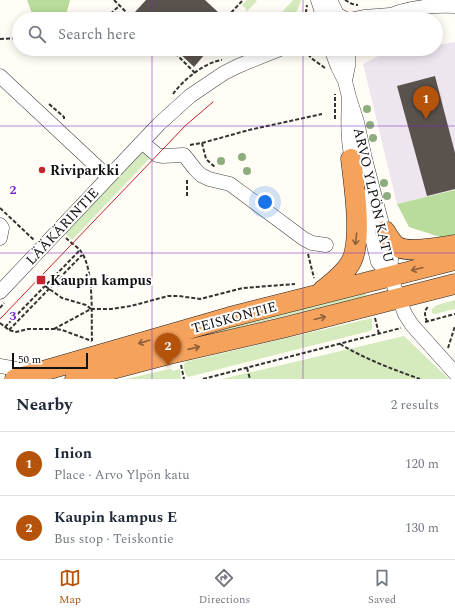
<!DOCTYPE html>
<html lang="en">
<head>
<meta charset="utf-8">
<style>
	body { margin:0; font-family:Spectral,serif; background:#f2f2f3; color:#1f2937 }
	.scale { position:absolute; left:12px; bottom:10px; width:76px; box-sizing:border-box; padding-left:4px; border:2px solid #111; border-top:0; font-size:11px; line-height:14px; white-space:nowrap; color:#111; -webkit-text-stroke:3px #fff; paint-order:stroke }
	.you { position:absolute; left:265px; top:202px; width:14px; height:14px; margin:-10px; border:3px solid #fff; border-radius:50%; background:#1a73e8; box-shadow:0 0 0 6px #1a73e833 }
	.badge { display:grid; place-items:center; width:26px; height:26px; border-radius:50%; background:#b45309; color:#fff; font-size:13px; font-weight:700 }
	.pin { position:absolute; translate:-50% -33px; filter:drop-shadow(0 1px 2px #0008) }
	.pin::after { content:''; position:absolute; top:21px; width:14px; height:12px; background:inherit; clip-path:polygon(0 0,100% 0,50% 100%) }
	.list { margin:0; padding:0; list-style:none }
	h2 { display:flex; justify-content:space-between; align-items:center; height:52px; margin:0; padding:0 16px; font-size:17px }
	h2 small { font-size:13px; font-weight:400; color:#747a83 }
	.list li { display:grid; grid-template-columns:26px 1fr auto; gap:12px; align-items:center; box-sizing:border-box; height:64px; padding:0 16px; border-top:1px solid #e0e1e3 }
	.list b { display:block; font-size:15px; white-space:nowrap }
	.list p { margin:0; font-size:13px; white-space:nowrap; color:#747a83 }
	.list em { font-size:13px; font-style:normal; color:#747a83 }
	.icon { flex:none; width:22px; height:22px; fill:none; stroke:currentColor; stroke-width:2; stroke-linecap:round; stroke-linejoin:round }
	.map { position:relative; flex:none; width:455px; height:379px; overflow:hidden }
	.search { position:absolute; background:#fff; box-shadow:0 2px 10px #0003; left:12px; right:12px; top:12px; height:44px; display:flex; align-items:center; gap:10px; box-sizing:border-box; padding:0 14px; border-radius:22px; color:#747a83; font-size:15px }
	.sheet { height:180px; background:#fff }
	nav { display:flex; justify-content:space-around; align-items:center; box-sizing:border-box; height:56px; border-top:1px solid #e0e1e3; background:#fff; font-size:11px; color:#747a83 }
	nav a { display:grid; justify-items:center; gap:2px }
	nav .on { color:#b45309 }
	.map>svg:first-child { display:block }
	.industrial { fill:#eee6ef }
	.green { fill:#d5ebbd }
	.forest { fill:#b9dc9c }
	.building { fill:#5a524d }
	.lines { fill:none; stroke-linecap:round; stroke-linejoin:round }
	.minor-casing { stroke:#444; stroke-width:15 }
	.highway-casing { stroke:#222; stroke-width:21 }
	.path { stroke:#333; stroke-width:2; stroke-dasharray:4 2; stroke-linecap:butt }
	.minor { stroke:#fff; stroke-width:14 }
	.highway { stroke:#f5a25d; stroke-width:20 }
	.tram { stroke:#c4262e; stroke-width:1 }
	.tree { fill:#8dad7f }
	.oneway { stroke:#8e613b }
	.grid { fill:none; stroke:#7b2cbf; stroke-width:1; stroke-opacity:0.55 }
	.poi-dot { fill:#c4262e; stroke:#fff; stroke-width:1.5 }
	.labels { text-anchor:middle; stroke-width:4; stroke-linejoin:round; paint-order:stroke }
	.poi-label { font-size:14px; font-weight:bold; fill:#111; stroke:#fff; text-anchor:start }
	.street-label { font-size:14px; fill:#111; stroke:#fff }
	.grid-label { font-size:13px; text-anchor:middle; font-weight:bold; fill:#7b2cbf; stroke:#fff; stroke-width:4; stroke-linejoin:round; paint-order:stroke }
</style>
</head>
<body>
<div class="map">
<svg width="455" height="379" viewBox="0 0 455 379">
	<rect width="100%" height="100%" fill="#fffdf5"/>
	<path class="industrial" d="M455,42V190L397,204L363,64L386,52L407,49H436V45Z"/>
	<path class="green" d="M247,0H255L257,1L245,13L251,19H238L247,10L242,5Z
		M293,0H301C295,18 294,19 276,19Z
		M142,150L150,158L72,240L63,231Z
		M364,289L366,296L203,336V332Z
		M455,300V309L435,314L432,313V309L437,305Z
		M372,318V329L370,331L188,377C184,373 183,367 185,362Z
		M404,336L449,379H222Z
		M169,369H172V371L180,369L181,379H126Z"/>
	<path class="forest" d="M27,0H70L67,11L62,19H34Z
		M455,190V235L443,238L409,227L397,204Z"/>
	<path class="building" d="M146,0H205L219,13L214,19H143L135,12Z
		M175,49H201L205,54L194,67Z
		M435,76L455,153V189L427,196L397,86Z"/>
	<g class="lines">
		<g class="minor-casing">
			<path id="minor" d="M318,0L324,19
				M330,0L338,16
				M325,19C332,15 339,14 345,19
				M354,19L364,17L390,15
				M383,19C405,7 430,5 455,6
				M331,49L338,67L345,81L349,97L357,122L365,159L391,259L390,276
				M0,76L108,177
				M345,81L348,66V49
				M349,97C348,120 347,144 354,166
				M142,142L157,155L162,156L184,155L195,169L201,175L209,179L230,184L304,239L312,243L326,245
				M362,196L378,262L390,276L405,314L412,325L455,373
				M0,225L2,228L0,238
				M0,292L159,124L190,96L224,73L238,66L280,49
				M0,366L33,372"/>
		</g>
		<g class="highway-casing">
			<path id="highway" d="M385,231C388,236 391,242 396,246C408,254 441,247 455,245
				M322,291C332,283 346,273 352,260C362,238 354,184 351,159
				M15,379L230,317L455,260
				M75,379L165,355L286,327L455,284"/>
		</g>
		<path class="path" d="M114,0L133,19
			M345,0L352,4L358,5
			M227,17L243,0
			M106,18L119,6
			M305,19L307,5
			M0,39L19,38
			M171,49L195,73
			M305,49L311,58L325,68
			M173,94C183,80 205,62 222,60
			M49,104L64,117V119
			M335,119V94
			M202,143L249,130L322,114
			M190,145L202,143L206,159L216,168
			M187,196V178
			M0,208L34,240
			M66,238C70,242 76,246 80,250C95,269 91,317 92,341
			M308,254L314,278
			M45,286L62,298L86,305L91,309
			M0,308L4,303
			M375,318L379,334
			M425,322L455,314
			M427,322C425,315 423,311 429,306
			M0,323L9,330L16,332L28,329H54L62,330L92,341
			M5,327L80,250
			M54,329L91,309H111L131,306L168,296H179L200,299L243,288L295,284
			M9,330L82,255
			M340,344C365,359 392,369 420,379
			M448,348L455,326
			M181,365L184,379
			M247,368L250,379
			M203,379L401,328"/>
		<use href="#minor" class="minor"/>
		<use href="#highway" class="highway"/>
		<path class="tram" d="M0,319L186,125L213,102"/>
	</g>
	<g class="tree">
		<circle cx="367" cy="109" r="4"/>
		<circle cx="370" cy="125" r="4"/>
		<circle cx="373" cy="138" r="4"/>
		<circle cx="242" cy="157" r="4"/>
		<circle cx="221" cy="161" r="4"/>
		<circle cx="247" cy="171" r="4"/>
		<circle cx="384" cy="183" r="4"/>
		<circle cx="387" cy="196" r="4"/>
	</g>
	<defs><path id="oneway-shaft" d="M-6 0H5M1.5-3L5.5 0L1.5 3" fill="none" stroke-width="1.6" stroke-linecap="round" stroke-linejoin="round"/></defs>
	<g class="oneway">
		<use href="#oneway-shaft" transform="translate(356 239) rotate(96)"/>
		<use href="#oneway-shaft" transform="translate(417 269) rotate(166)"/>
		<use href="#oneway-shaft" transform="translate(320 318) rotate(-14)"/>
		<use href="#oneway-shaft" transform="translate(144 342) rotate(164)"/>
		<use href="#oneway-shaft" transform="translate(194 348) rotate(-13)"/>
	</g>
	<path class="grid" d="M152,0V19M303,0V19M152,49V379M303,49V379M0,126H455M0,253H455"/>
	<g class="poi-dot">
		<circle cx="42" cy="170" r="4"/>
		<rect x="36" y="275" width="10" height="10" rx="2"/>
	</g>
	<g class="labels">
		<g class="poi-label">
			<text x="50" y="175">Riviparkki</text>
			<text x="50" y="285">Kaupin kampus</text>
		</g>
		<g class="street-label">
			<text transform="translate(374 195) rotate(77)" y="5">ARVO YLPÖN KATU</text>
			<text transform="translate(62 226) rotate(-47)" y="5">LÄÄKÄRINTIE</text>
			<text transform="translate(234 317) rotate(-15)" y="5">TEISKONTIE</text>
		</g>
	</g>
	<g class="grid-label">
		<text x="13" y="194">2</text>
		<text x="13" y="320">3</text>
	</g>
</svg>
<div class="scale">50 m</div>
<div class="you"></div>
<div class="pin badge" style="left:426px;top:119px">1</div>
<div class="pin badge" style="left:168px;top:366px">2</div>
<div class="search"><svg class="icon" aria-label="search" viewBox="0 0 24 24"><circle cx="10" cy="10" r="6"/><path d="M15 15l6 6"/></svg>Search here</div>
</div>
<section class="sheet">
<h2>Nearby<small>2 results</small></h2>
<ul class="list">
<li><span class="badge">1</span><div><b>Inion</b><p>Place · Arvo Ylpön katu</p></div><em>120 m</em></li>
<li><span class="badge">2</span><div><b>Kaupin kampus E</b><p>Bus stop · Teiskontie</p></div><em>130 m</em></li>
</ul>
</section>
<nav>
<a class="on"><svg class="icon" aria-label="map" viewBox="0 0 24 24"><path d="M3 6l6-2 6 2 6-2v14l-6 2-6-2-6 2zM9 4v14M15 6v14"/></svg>Map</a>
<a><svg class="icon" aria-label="directions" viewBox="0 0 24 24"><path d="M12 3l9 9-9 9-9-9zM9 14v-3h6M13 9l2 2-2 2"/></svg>Directions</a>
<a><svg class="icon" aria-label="saved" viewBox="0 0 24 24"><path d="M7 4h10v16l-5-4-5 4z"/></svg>Saved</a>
</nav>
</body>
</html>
